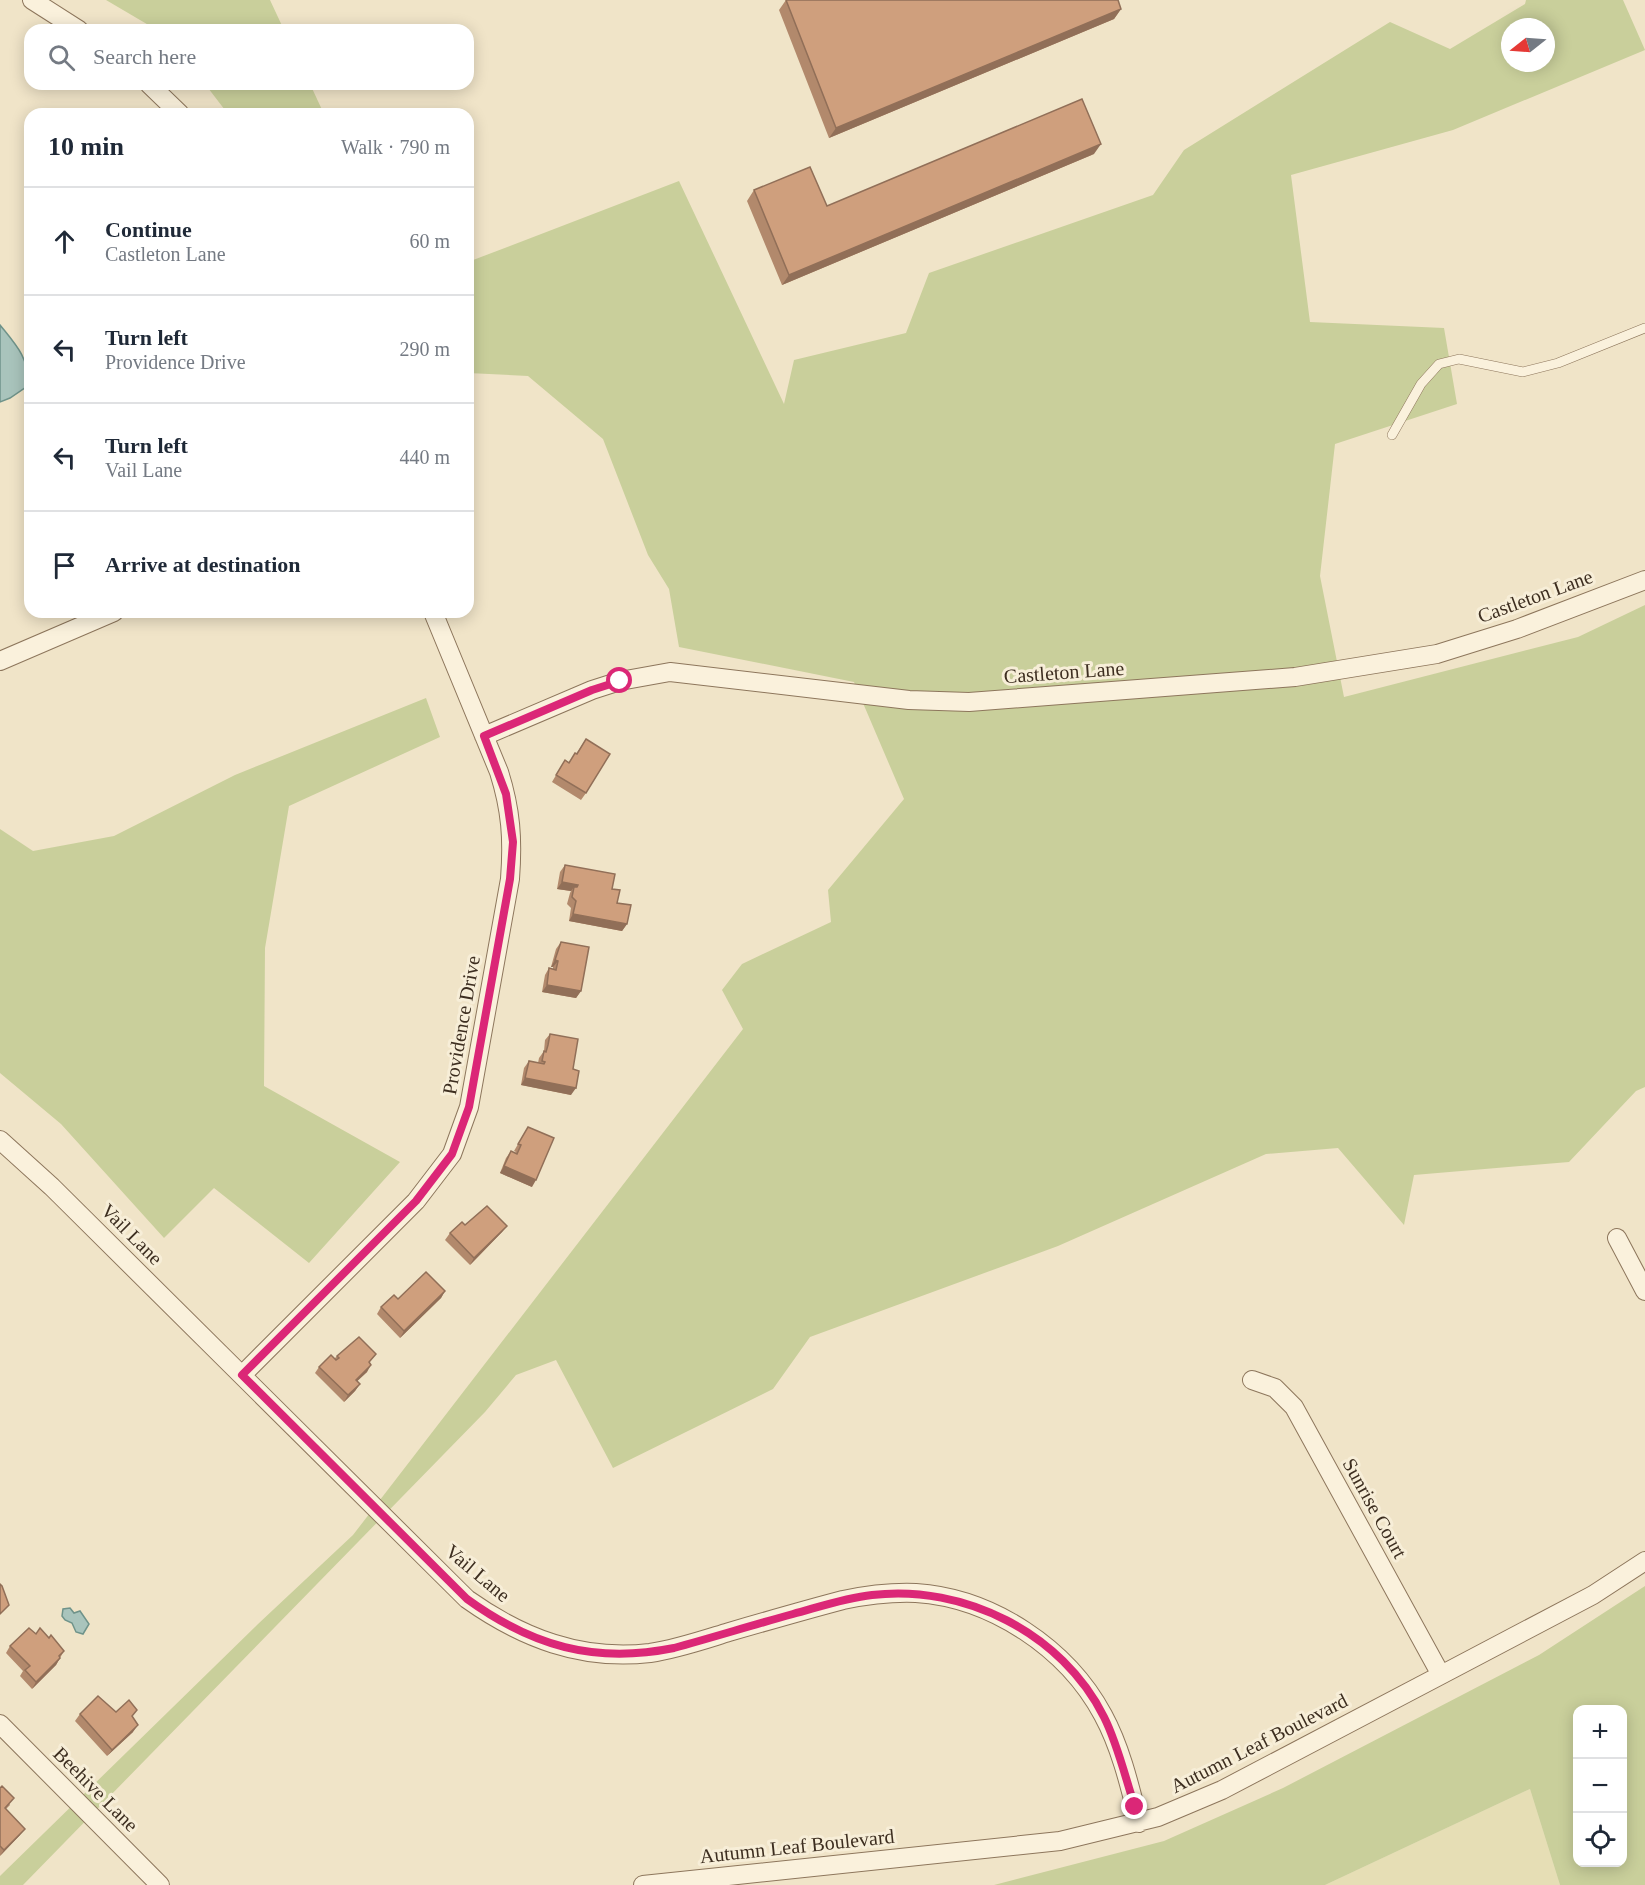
<!DOCTYPE html>
<html lang="en">
<head>
<meta charset="utf-8">
<style>
	body { margin:0; font-family:"Times New Roman",serif; background:#f6f6f7; color:#1f2937 }
	.controls { position:absolute; right:18px; bottom:18px; display:grid; overflow:hidden; border-radius:12px; box-shadow:0 3px 15px #0003 }
	.controls button { width:54px; height:54px; display:grid; place-items:center; padding:0; border:0; border-bottom:2px solid #e0e1e3; background:#fff; color:#1f2937; font:30px sans-serif }
	.compass { position:absolute; left:1501px; top:18px; width:54px; height:54px; border-radius:50%; background:#fff; box-shadow:0 3px 15px #0003; rotate:253deg }
	.stop { position:absolute; width:18px; height:18px; margin:-14px; border:4px solid #db2777; border-radius:50%; background:#fff }
	.stop.end { background:#db2777; border-color:#fff; box-shadow:0 2px 6px #0008 }
	.list { margin:0; padding:0; list-style:none }
	h2 { display:flex; justify-content:space-between; align-items:center; height:78px; margin:0; padding:0 24px; font-size:26px }
	h2 small { font-size:20px; font-weight:400; color:#747a83 }
	.list li { display:grid; grid-template-columns:39px 1fr auto; gap:18px; align-items:center; box-sizing:border-box; height:108px; padding:0 24px; border-top:2px solid #e0e1e3 }
	.list b { display:block; font-size:22px; white-space:nowrap }
	.list p { margin:0; font-size:20px; white-space:nowrap; color:#747a83 }
	.list em { font-size:20px; font-style:normal; color:#747a83 }
	.icon { flex:none; width:33px; height:33px; fill:none; stroke:currentColor; stroke-width:2; stroke-linecap:round; stroke-linejoin:round }
	.map { position:relative; flex:none; width:1645px; height:1885px; overflow:hidden }
	.search { position:absolute; background:#fff; box-shadow:0 3px 15px #0003; left:24px; top:24px; width:450px; height:66px; display:flex; align-items:center; gap:15px; box-sizing:border-box; padding:0 21px; border-radius:18px; color:#747a83; font-size:22px }
	.panel { position:absolute; background:#fff; box-shadow:0 3px 15px #0003; left:24px; top:108px; width:450px; height:510px; border-radius:18px }
	.map>svg:first-child { display:block }
	.farmland { fill:#e6deb5 }
	.green { fill:#c9cf9b; fill-rule:evenodd }
	.water { fill:#a9c4bc; stroke:#6f938a; stroke-width:1.5 }
	.lines { fill:none; stroke-linecap:round; stroke-linejoin:round }
	.lane-casing { stroke:#8d765c; stroke-width:10 }
	.street-casing { stroke:#8d765c; stroke-width:20 }
	.lane { stroke:#faf1dc; stroke-width:9 }
	.street { stroke:#faf1dc; stroke-width:18 }
	.wall { fill:#b2896c }
	.shaded-wall { fill:#916f58 }
	.building { fill:#cf9f7d; stroke:#916f58; stroke-width:1.5 }
	.route { stroke:#db2777; stroke-width:8 }
	.labels { text-anchor:middle; stroke-width:6; stroke-linejoin:round; paint-order:stroke }
	.street-label { font-size:20px; fill:#3d2e20; stroke:#f7eed8 }
</style>
</head>
<body>
<div class="map">
<svg width="1645" height="1885" viewBox="0 0 1645 1885">
	<rect width="100%" height="100%" fill="#f0e4c8"/>
	<path class="farmland" d="M1530,1789L1560,1885H1325Z"/>
	<path class="green" d="M106,0H270L284,30H157Z
		M1526,0H1623L1645,50L1453,130L1291,175L1310,322L1444,328L1457,404L1335,444L1320,576L1344,697L1578,637L1645,605V1087L1636,1091L1569,1162L1414,1175L1404,1225L1338,1148L1266,1154L1058,1246L810,1337L773,1389L613,1468L556,1360L516,1375L485,1412L23,1885H0V1876L258,1624L353,1535L743,1029L722,990L742,964L831,922L828,890L904,799L854,682L679,647L669,589L648,555L603,439L528,376L468,373V262L679,181L784,404L794,360L906,333L929,273L1153,195L1184,150L1390,22L1450,49L1525,4ZM1510,27H1546V63H1510Z
		M205,84H310L324,114H228Z
		M426,698L440,737L289,806L265,948L264,1086L400,1162L309,1263L214,1188L164,1238L61,1124L0,1073V829L33,851L114,836L235,775Z
		M1645,1586V1885H1560L1530,1789L1325,1885H994L1164,1841L1283,1788L1539,1655ZM1578,1710H1622V1862H1578Z"/>
	<path class="water" d="M0,325C17,346 28,357 29,385L10,398L0,402Z
		M70,1608L74,1613L80,1611L89,1624L83,1634L76,1632L72,1623L65,1620L62,1616L63,1609Z"/>
	<g class="lines">
		<g class="lane-casing">
			<path id="lane" d="M1392,435L1421,384L1439,364L1459,359L1523,372L1558,363L1645,328"/>
		</g>
		<g class="street-casing">
			<path id="street" d="M32,0L79,30
				M149,84L180,114
				M0,661L114,612
				M484,736L592,690L620,681L670,672L909,700L969,702L1295,677L1437,654L1517,629L1645,580
				M0,1140L52,1187L467,1599C522,1638 581,1661 650,1653C677,1649 703,1640 729,1632C767,1621 805,1610 843,1600C867,1595 891,1592 916,1593C992,1598 1067,1648 1103,1715C1121,1748 1130,1787 1139,1823
				M1617,1238L1645,1291
				M242,1375L416,1201L452,1154L469,1107L510,879C513,839 511,810 499,772L433,612
				M1252,1380L1275,1388L1294,1407L1441,1675
				M0,1724L160,1885
				M643,1885L1060,1841L1158,1817L1222,1790L1441,1675L1593,1595L1645,1561"/>
		</g>
		<use href="#lane" class="lane"/>
		<use href="#street" class="street"/>
	</g>
	<path class="wall" d="M786,0L1121,9L1114,19L829,138L779,10Z
		M1094,154L782,285L747,201L754,190L827,206Z
		M586,739V793L581,800L552,782L565,760L569,762L576,754Z
		M565,865L612,889L627,924L622,931L569,921L571,908L567,904L570,893L571,891L557,889L560,872Z
		M561,942L581,991L576,998L542,992L545,975L549,968L553,969V967H551L556,949Z
		M550,1034L573,1069L571,1095L521,1085L524,1068L529,1061L538,1063L539,1058L544,1051L545,1040Z
		M528,1127L532,1187L500,1173L506,1158L511,1151L515,1153L516,1152L514,1151Z
		M465,1225L507,1226L502,1232L470,1265L445,1240L450,1233Z
		M445,1291L441,1298L400,1338L377,1314L381,1307L398,1299Z
		M376,1354L369,1363L367,1372L357,1381L360,1384L355,1391L344,1402L315,1373L319,1367L334,1359L337,1356Z
		M49,1638L64,1651L56,1665L32,1689L20,1676L23,1671L6,1653L10,1646Z
		M80,1714L132,1717L133,1732L107,1756L75,1721Z
		M0,1788L10,1805L6,1809L20,1835L0,1856Z"/>
	<path class="shaded-wall" d="M1121,9L1114,19L829,138L836,128Z
		M1101,144L1094,154L782,285L789,275Z
		M562,882L578,885L574,890V887L571,891L557,889Z
		M573,914L627,924L622,931L569,921Z
		M555,960L558,961L553,967H551Z
		M547,985L581,991L576,998L542,992Z
		M525,1078L576,1088L571,1095L521,1085Z
		M504,1166L536,1180L532,1187L500,1173Z
		M507,1226L502,1232L470,1265L474,1258Z
		M445,1291L441,1298L400,1338L404,1331Z
		M371,1365L367,1372L351,1387L356,1380Z
		M360,1384L355,1391L344,1402L348,1395Z
		M60,1658L56,1665L32,1689L36,1682Z
		M138,1725L133,1732L107,1756L112,1750Z
		M25,1829L20,1835L0,1856L4,1850Z"/>
	<path class="building" d="M786,0H1118L1121,9L836,128Z
		M1082,99L1101,144L789,275L754,190L810,167L827,206Z
		M586,739L610,754L586,793L556,775L565,760L569,763L575,753L577,754Z
		M565,865L615,874L612,889L620,890L617,903L631,905L627,924L573,914L576,901L572,897L574,887H577L578,885L562,882Z
		M561,942L589,947L581,991L547,985L549,968L556,970L558,961L555,960Z
		M550,1034L578,1039L573,1069L579,1071L576,1088L525,1078L529,1061L544,1064L545,1062L542,1061L544,1051L546,1052L548,1045Z
		M528,1127L554,1138L536,1180L504,1166L511,1151L517,1154L521,1145L518,1144Z
		M487,1206L507,1226L474,1258L450,1233L462,1222L465,1225Z
		M426,1272L445,1291L404,1331L381,1307L394,1295L398,1299Z
		M359,1337L376,1354L369,1362L371,1365L356,1380L360,1384L348,1395L319,1367L331,1355L336,1360L339,1358L337,1356Z
		M0,1584L2,1586L9,1605L0,1614Z
		M29,1628L36,1634L40,1628L49,1638L51,1635L64,1651L59,1656L60,1658L36,1682L25,1670L30,1666L10,1646Z
		M98,1696L116,1712L129,1700L137,1710L132,1716L138,1725L112,1750L80,1714Z
		M2,1786L14,1798L5,1808L25,1829L4,1850L0,1846V1788Z"/>
	<g class="lines">
		<path class="route" d="M620,681L592,690L484,736L506,794L513,842L510,879L469,1107L452,1154L416,1201L242,1375L467,1599C532,1646 594,1664 674,1648C714,1637 753,1625 793,1614C819,1607 845,1598 872,1595C964,1584 1062,1633 1104,1717C1118,1745 1125,1777 1135,1807"/>
	</g>
	<g class="labels">
		<g class="street-label">
			<text transform="translate(1535 596) rotate(-20)" y="7">Castleton Lane</text>
			<text transform="translate(1064 672) rotate(-4)" y="7">Castleton Lane</text>
			<text transform="translate(461 1025) rotate(-80)" y="7">Providence Drive</text>
			<text transform="translate(132 1234) rotate(45)" y="7">Vail Lane</text>
			<text transform="translate(1375 1508) rotate(61)" y="7">Sunrise Court</text>
			<text transform="translate(478 1573) rotate(40)" y="7">Vail Lane</text>
			<text transform="translate(1259 1743) rotate(-27)" y="7">Autumn Leaf Boulevard</text>
			<text transform="translate(96 1789) rotate(45)" y="7">Beehive Lane</text>
			<text transform="translate(797 1846) rotate(-6)" y="7">Autumn Leaf Boulevard</text>
		</g>
	</g>
</svg>
<div class="controls">
<button>+</button>
<button>−</button>
<button><svg class="icon" aria-label="locate" viewBox="0 0 24 24"><circle cx="12" cy="12" r="6"/><path d="M12 2v4M12 18v4M2 12h4M18 12h4"/></svg></button>
</div>
<svg class="compass" viewBox="-18 -18 36 36"><path d="M0-13l5 13h-10z" fill="#e53935"/><path d="M0 13l5-13h-10z" fill="#747a83"/></svg>
<div class="stop" style="left:620px;top:681px"></div>
<div class="stop end" style="left:1135px;top:1807px"></div>
<div class="search"><svg class="icon" aria-label="search" viewBox="0 0 24 24"><circle cx="10" cy="10" r="6"/><path d="M15 15l6 6"/></svg>Search here</div>
<section class="panel">
<h2>10 min<small>Walk · 790 m</small></h2>
<ul class="list">
<li><svg class="icon" aria-label="ahead" viewBox="0 0 24 24"><path d="M12 20V5M6 11l6-6 6 6"/></svg><div><b>Continue</b><p>Castleton Lane</p></div><em>60 m</em></li>
<li><svg class="icon" aria-label="left" viewBox="0 0 24 24"><path d="M17 20v-9H6M10 6l-5 5 5 5"/></svg><div><b>Turn left</b><p>Providence Drive</p></div><em>290 m</em></li>
<li><svg class="icon" aria-label="left" viewBox="0 0 24 24"><path d="M17 20v-9H6M10 6l-5 5 5 5"/></svg><div><b>Turn left</b><p>Vail Lane</p></div><em>440 m</em></li>
<li><svg class="icon" aria-label="arrive" viewBox="0 0 24 24"><path d="M6 21V4h12l-3 4 3 4H6"/></svg><div><b>Arrive at destination</b></div></li>
</ul>
</section>
</div>
</body>
</html>
